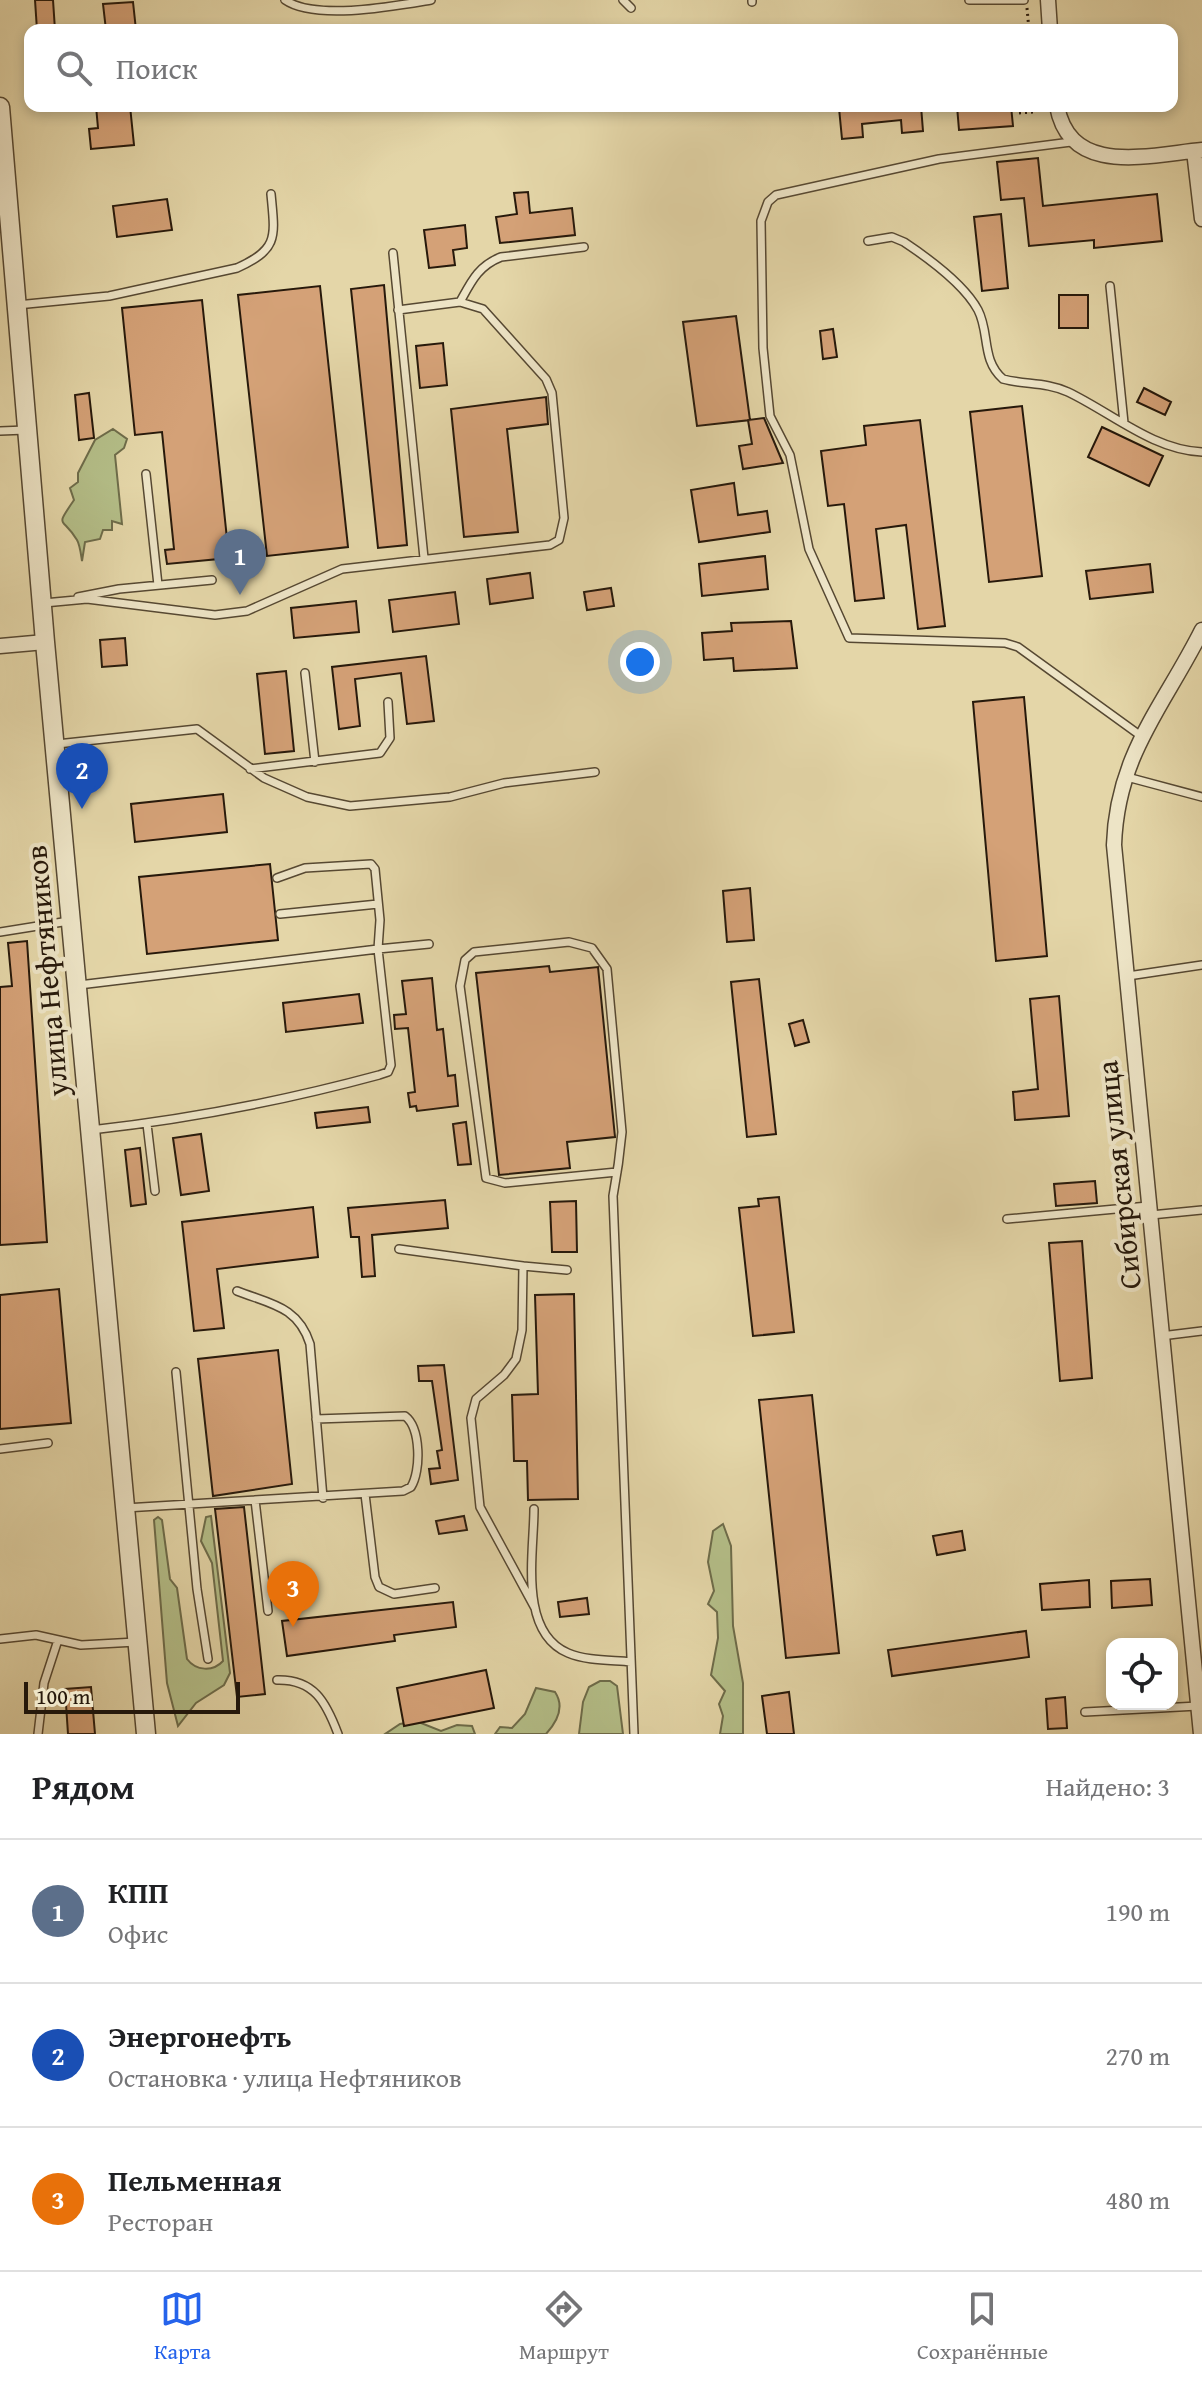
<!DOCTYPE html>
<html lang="ru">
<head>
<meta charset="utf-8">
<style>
	body { margin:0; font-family:"Gentium Book Plus",serif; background:#f6f6f6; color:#202124 }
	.controls { position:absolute; right:24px; bottom:24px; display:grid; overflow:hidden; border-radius:16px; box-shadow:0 4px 12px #0003 }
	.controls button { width:72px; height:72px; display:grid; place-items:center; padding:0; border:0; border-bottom:2px solid #e0e0e0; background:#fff; color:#202124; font:40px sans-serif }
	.scale { position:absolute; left:24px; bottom:20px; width:216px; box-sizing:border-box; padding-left:8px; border:4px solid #27190b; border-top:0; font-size:22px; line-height:28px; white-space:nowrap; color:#27190b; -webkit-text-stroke:6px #ede4c6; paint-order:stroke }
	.you { position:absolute; left:640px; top:662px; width:28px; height:28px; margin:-20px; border:6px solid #fff; border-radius:50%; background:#1a73e8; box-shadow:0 0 0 12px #1a73e833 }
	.badge { display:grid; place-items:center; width:52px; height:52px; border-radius:50%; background:#2563eb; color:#fff; font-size:26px; font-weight:700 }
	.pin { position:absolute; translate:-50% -66px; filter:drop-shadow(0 2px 4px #0008) }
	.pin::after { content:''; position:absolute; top:42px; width:28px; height:24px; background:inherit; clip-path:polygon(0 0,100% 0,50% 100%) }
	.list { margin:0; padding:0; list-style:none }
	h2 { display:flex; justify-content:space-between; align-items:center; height:104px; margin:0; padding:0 32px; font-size:34px }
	h2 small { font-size:26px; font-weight:400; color:#757577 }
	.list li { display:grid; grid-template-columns:52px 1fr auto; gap:24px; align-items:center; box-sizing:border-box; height:144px; padding:0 32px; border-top:2px solid #e0e0e0 }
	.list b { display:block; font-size:30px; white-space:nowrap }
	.list p { margin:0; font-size:26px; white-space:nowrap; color:#757577 }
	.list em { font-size:26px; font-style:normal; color:#757577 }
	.icon { flex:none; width:44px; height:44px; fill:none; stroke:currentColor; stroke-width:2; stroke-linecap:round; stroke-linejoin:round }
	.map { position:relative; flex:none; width:1202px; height:1734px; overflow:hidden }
	.search { position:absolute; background:#fff; box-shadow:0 4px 12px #0003; left:24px; right:24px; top:24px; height:88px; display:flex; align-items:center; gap:20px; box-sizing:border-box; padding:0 28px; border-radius:16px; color:#757577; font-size:30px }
	.sheet { height:536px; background:#fff }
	nav { display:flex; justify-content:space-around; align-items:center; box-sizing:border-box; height:112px; border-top:2px solid #e0e0e0; background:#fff; font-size:22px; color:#757577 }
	nav a { display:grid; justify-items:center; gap:4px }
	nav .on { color:#2563eb }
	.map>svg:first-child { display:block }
	.green { fill:#b4be88; stroke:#6e6c4a; stroke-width:2 }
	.building { fill:#d4a177; stroke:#27190b; stroke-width:2 }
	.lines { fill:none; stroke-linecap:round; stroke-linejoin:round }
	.service-casing { stroke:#564832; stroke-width:10 }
	.minor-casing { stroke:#564832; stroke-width:17 }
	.tertiary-casing { stroke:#564832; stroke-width:21 }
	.path { stroke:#27190b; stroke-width:3; stroke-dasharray:2 4; stroke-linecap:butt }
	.service { stroke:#ede4c6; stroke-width:7 }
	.minor { stroke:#ede4c6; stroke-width:14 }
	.tertiary { stroke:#ede4c6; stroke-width:18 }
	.labels { text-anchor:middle; stroke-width:8; stroke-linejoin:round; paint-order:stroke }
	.street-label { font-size:30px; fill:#27190b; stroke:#ede4c6 }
</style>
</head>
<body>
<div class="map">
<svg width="1202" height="1734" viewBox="0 0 1202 1734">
	<rect width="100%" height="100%" fill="#e4d6a8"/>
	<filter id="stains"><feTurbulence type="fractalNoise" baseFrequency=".0025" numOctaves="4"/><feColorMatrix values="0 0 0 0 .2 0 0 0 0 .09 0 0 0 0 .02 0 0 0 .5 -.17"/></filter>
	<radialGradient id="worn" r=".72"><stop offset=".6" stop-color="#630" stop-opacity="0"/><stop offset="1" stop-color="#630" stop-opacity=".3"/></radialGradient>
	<path class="green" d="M113,429L127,439L124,448L115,455L122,524L112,521V530H103L100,539L85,542L82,561C81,555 80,545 77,540C63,516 54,529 74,500L70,488L78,482V473L95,440Z
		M211,1516L230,1673L224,1685L196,1703L178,1726L167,1683L154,1520L158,1517L162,1520L170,1579L177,1588L187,1659C196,1671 213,1672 223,1661L212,1563L201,1541L206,1517Z
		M723,1524L731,1546L733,1626L743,1683V1734H720L723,1716L719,1704L725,1691L711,1675L718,1638L717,1612L708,1604L714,1591L708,1562L713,1531Z
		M600,1681H610L617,1686L623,1734H579L583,1702L589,1687Z
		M536,1688L555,1692C565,1707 557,1722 546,1734H495L500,1727L512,1728L525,1714Z
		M416,1721L441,1731L457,1725L472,1726L475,1734H385L400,1724Z"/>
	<path class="building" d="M35,0H53L55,30H37Z
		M133,2L136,30H106L103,4Z
		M96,106H130L134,145L91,149L89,129L98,128Z
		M921,106L923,131L902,133L901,120L862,124L863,137L842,139L839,108Z
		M957,106H1011L1013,126L959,130Z
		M1038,158L1043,206L1157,194L1162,241L1094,248V240L1029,246L1024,198L1001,200L997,162Z
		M528,192L530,213L572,208L575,235L500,243L496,217L517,214L514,193Z
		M167,199L172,230L117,237L113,206Z
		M1001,214L1008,288L982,291L974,217Z
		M465,225L467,248L453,250L455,265L429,268L424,230Z
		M384,285L407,545L378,548L351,289Z
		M320,286L348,547L267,556L238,295Z
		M1059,295H1088V328H1059Z
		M202,300L229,558L167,564L165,550L174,549L162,432L135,435L122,308Z
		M736,316L750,420L697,426L683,322Z
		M833,329L837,357L823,359L820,331Z
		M443,343L447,385L420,388L416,346Z
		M1144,388L1171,402L1165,415L1137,402Z
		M89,393L94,438L79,440L75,395Z
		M546,397L548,424L507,429L518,532L464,537L451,409Z
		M1022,406L1042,576L989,582L970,412Z
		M764,418L783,463L743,469L739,446L752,444L748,420Z
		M920,420L945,626L918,629L906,525L876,529L884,598L855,601L844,504L828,506L821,451L866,445L864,426Z
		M1102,427L1163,456L1149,486L1088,457Z
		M734,483L738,515L767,511L770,532L699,542L691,490Z
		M765,556L768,589L702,596L699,564Z
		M1150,564L1153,592L1090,599L1086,571Z
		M530,573L533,598L490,604L487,579Z
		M611,588L614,606L587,610L584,592Z
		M455,592L459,624L393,632L389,600Z
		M356,601L359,632L294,638L291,608Z
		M791,621L797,668L734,671L733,658L704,660L702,633L732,631L731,623Z
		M125,638L127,665L102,667L100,640Z
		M426,656L434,721L407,724L401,673L355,679L360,726L339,729L332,667Z
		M286,671L294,751L265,754L257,674Z
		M1024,697L1047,956L996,961L973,702Z
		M223,794L227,832L135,842L131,804Z
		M270,864L278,940L147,954L139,877Z
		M750,888L754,940L727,942L723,891Z
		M27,941L47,1242L0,1245V987L12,986L8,943Z
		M549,966L550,972L598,967L615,1137L567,1142L570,1168L499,1175L476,973Z
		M432,978L437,1030L443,1029L448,1076L455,1075L458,1106L417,1111L416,1106L410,1107L408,1093L415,1092L408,1028L395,1029L394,1015L406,1014L402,981Z
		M759,979L776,1134L747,1137L731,982Z
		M359,994L363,1023L286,1032L283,1003Z
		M1059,996L1069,1116L1015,1120L1013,1092L1038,1089L1030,999Z
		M803,1020L809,1042L795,1046L789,1024Z
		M368,1107L370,1122L317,1128L315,1113Z
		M466,1122L471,1164L458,1165L453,1124Z
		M201,1134L209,1191L181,1195L173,1138Z
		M140,1148L146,1204L131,1206L125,1150Z
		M1095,1181L1097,1203L1056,1206L1054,1184Z
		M779,1197L794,1332L753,1336L739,1208L759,1206L758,1199Z
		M445,1200L448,1228L372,1235L375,1276L362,1277L359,1237H351L348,1208Z
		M576,1201L577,1252H552L550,1202Z
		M313,1207L318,1257L217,1269L224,1328L194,1331L182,1222Z
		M1082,1241L1092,1378L1060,1381L1049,1243Z
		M59,1289L71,1423L0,1429V1295Z
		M574,1294L578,1499L528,1500L527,1461H514L512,1395L538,1394L535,1295Z
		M278,1350L292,1484L213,1496L198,1359Z
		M444,1365L458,1480L431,1484L429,1469L440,1468L437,1451L442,1450L432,1381H419L418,1366Z
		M812,1395L839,1653L786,1658L759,1400Z
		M244,1507L265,1694L237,1697L215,1509Z
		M464,1516L467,1530L439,1534L436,1521Z
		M962,1531L965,1550L937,1555L933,1536Z
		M1150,1579L1152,1605L1112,1608L1111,1581Z
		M1089,1580L1090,1607L1042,1610L1040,1584Z
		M587,1598L589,1614L560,1617L558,1602Z
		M453,1602L456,1627L394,1635L395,1641L287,1656L282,1621Z
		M1026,1631L1029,1657L892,1676L888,1650Z
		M486,1670L494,1708L404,1726L397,1688Z
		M91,1687L95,1734H68L65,1689Z
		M789,1692L794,1734H767L762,1696Z
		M1065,1697L1067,1728L1048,1729L1046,1699Z"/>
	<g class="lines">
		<g class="service-casing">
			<path id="service" d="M285,0C315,21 395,6 431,0
				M623,0L631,8
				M752,0V2
				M969,0H1024
				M1071,142L939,159L776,195L768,202L761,221L763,348L770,416L790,455L809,549L849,638L1005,643L1018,647L1141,736
				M868,241L892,237L904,242C928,258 964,284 978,310C990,333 981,360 1003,379C1025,385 1046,382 1068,392C1112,413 1153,450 1202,452
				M393,253L424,558
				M1110,286L1124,423
				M460,302C471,282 478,266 501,257L584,247
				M17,305L109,296L237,268C279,249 275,237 271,194
				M0,431L26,430
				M146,474L158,585
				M78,597L119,589L212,580
				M44,603L87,599L215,615L247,611L342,569L550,545L559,540L564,518L552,393L546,379L483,309L460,302L398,310
				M305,673L315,762
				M57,744L197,729L264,778L307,797L350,806L450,797L504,783L595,772
				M250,769L380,753L390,738L388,702
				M1127,777L1202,797
				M277,878L305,868L371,864L375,869L380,920L378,949L429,944
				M280,914L378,904
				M0,932L69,921
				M1128,976L1202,965
				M79,985L378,949L391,1065L388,1072L379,1075C283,1101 190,1119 91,1130
				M147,1124L155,1191
				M617,1172L505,1183L486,1178L460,986L465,960L474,952L569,942L592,948L607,969L622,1132C620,1154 617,1175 613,1196L634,1734
				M1151,1215L1202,1210
				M1007,1219L1148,1206
				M399,1249L523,1266L522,1330L516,1359L504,1375L476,1399L471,1418L480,1507L535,1608
				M523,1266L567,1270
				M237,1291C270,1304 298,1306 310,1344L323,1498
				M1161,1336L1202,1331
				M176,1372L197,1589L208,1659
				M0,1449L48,1443
				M365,1494L375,1577L379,1587L394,1594L435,1588
				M255,1500L268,1611
				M125,1508L403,1491L411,1487C421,1471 421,1428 405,1416L316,1419
				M534,1509C534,1552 518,1632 568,1653C587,1661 611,1660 631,1662
				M0,1639L36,1635L81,1645L136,1642
				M277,1680C314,1679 326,1702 338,1734
				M1085,1712L1198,1706
				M38,1734L44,1683L58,1640"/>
		</g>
		<g class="minor-casing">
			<path id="minor" d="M1048,0L1050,30
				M1057,106C1070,177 1148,155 1202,150
				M1194,151L1202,219
				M0,646L45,642
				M1201,1734L1114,845C1117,754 1164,706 1202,630"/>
		</g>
		<g class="tertiary-casing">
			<path id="tertiary" d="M0,107L45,642L146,1734"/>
		</g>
		<path class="path" d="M1027,8L1029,30
			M1019,113L1033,112L1032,106"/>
		<use href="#service" class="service"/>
		<use href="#minor" class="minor"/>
		<use href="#tertiary" class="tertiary"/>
	</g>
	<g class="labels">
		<g class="street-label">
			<text transform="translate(47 971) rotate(-95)" y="10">улица Нефтяников</text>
			<text transform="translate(1119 1175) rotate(-96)" y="10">Сибирская улица</text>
		</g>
	</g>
	<rect width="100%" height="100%" filter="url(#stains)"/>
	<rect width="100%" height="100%" fill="url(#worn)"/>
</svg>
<div class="controls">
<button><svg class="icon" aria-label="locate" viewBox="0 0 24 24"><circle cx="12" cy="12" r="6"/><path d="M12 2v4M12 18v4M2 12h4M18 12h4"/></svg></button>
</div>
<div class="scale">100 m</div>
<div class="you"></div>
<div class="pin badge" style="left:240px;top:595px;background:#5c6f8a">1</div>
<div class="pin badge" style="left:82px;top:809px;background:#1a4fb4">2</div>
<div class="pin badge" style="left:293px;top:1627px;background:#e8710a">3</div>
<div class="search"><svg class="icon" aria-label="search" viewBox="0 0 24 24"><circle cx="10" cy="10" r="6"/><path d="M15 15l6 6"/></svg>Поиск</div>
</div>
<section class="sheet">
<h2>Рядом<small>Найдено: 3</small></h2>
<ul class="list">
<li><span class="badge" style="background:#5c6f8a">1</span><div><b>КПП</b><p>Офис</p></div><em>190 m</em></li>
<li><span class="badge" style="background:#1a4fb4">2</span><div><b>Энергонефть</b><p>Остановка · улица Нефтяников</p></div><em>270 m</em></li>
<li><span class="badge" style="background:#e8710a">3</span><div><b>Пельменная</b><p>Ресторан</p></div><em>480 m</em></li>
</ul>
</section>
<nav>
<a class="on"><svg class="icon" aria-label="map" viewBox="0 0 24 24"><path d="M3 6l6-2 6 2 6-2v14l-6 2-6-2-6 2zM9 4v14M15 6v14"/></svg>Карта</a>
<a><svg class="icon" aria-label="directions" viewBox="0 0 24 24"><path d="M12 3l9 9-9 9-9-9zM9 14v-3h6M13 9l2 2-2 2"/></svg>Маршрут</a>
<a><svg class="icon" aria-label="saved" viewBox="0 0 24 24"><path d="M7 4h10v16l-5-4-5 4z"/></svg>Сохранённые</a>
</nav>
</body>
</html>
